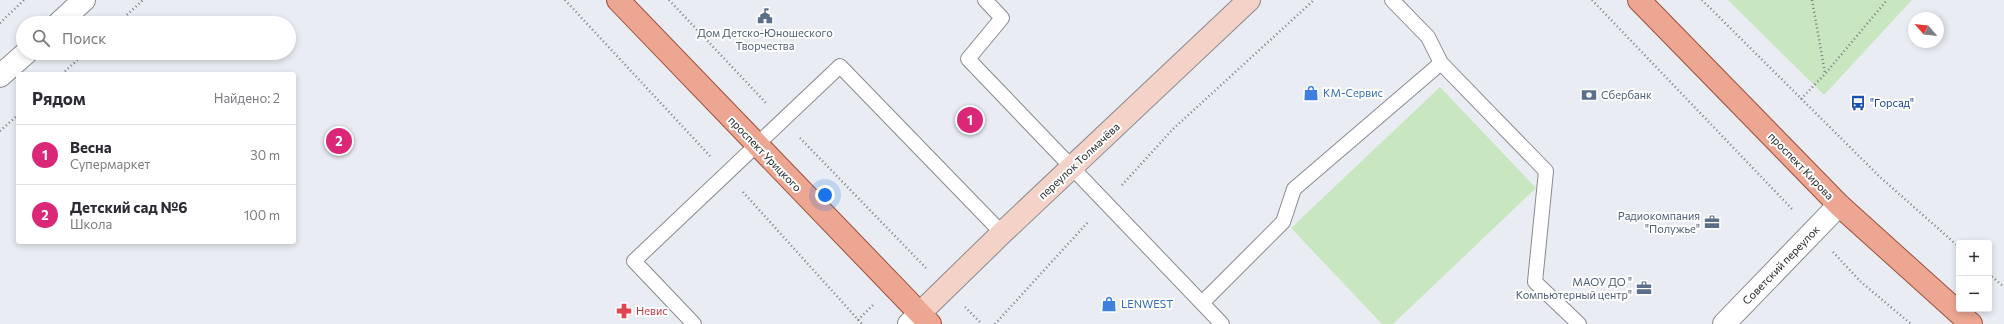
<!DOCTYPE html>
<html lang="ru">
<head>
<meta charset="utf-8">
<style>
	body { margin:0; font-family:Commissioner,sans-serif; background:#f7f7f7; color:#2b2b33 }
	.controls { position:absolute; right:12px; bottom:12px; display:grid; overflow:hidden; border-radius:4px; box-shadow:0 2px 6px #0003 }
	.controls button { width:36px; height:36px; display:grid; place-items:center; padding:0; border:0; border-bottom:1px solid #e1e1e2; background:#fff; color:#2b2b33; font:20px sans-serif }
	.compass { position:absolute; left:1908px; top:12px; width:36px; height:36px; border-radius:50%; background:#fff; box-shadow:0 2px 6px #0003; rotate:298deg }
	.you { position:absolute; left:825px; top:195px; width:14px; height:14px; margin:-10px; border:3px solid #fff; border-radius:50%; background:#1a73e8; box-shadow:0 0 0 6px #1a73e833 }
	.badge { display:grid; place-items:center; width:26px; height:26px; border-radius:50%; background:#db2777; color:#fff; font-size:13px; font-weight:700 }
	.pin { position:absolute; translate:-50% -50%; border:2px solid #fff; box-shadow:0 1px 4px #0006 }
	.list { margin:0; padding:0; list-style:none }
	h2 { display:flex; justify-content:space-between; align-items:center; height:52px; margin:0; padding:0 16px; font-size:17px }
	h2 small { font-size:13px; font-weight:400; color:#7c7c81 }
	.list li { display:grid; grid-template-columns:26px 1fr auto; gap:12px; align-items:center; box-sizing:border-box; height:60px; padding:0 16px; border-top:1px solid #e1e1e2 }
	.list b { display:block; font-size:15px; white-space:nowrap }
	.list p { margin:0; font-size:13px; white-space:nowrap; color:#7c7c81 }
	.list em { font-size:13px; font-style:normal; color:#7c7c81 }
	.icon { flex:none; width:22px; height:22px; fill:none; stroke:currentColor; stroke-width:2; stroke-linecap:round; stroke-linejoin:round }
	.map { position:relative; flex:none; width:2004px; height:324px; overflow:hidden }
	.search { position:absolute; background:#fff; box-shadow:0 2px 6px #0003; left:16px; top:16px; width:280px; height:44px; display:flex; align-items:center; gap:10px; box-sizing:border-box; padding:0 14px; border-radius:22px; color:#7c7c81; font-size:15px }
	.panel { position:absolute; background:#fff; box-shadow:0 2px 6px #0003; left:16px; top:72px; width:280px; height:172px; border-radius:4px }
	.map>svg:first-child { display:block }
	.green { fill:#c8e7c0 }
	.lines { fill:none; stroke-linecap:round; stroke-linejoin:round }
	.lane-casing { stroke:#888a8f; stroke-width:16 }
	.street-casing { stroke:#888a8f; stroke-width:24 }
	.secondary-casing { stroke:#888a8f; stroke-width:24 }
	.primary-casing { stroke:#9c503b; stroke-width:24 }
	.path { stroke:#7b7d81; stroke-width:2.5; stroke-dasharray:1 3; stroke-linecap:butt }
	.lane { stroke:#fff; stroke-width:14 }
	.street { stroke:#fff; stroke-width:22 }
	.secondary { stroke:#f5d2c8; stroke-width:22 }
	.primary { stroke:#eca692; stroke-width:22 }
	.labels { text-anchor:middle; stroke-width:4; stroke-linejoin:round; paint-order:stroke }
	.service-label { font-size:11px; fill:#4e5e75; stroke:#fff; text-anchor:end }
	.shop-label { font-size:11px; fill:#366cbe; stroke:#fff; text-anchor:start }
	.transit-label { font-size:11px; fill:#164399; stroke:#fff; text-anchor:start }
	.street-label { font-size:11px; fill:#1f2022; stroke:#fff }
	.health-label { font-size:11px; fill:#be3a42; stroke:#fff; text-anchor:start }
</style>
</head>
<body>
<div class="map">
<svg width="2004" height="324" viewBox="0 0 2004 324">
	<rect width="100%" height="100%" fill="#e9ecf2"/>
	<path class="green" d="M1728,0H1912L1824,95Z
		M1440,87L1536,188L1393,324H1382L1291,228Z"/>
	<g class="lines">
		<g class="lane-casing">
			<path id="lane" d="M985,0L1002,18L968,59L1222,324
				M1392,0L1428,37L1441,63L1546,171L1535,282L1579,324
				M1202,303L1283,222L1294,189L1441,63
				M694,324L634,261L840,66L1002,233"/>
		</g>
		<g class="street-casing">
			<path id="street" d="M59,23L84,0
				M0,76L26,53
				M909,324L920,313
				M1724,324L1839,205"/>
		</g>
		<g class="secondary-casing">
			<path id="secondary" d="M920,313L1002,233L1249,0"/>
		</g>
		<g class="primary-casing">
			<path id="primary" d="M618,0L930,324
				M1639,0L1839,205L1971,324"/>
		</g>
		<path class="path" d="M565,0L710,156
			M669,0L766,103
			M1592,0L1793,210
			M1702,0L1880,177L1959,247
			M1812,0L1825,73
			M0,23L24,0
			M118,23L143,0
			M62,74L85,53
			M1801,99L1825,74L1887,0
			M0,131L18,115
			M800,138L926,268
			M1122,185L1173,129L1314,0
			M743,192L862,324
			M1833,252L1861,282L1911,324
			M1989,274L2004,287
			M965,307L982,324
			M858,320L873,305
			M995,324L1089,221"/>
		<use href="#lane" class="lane"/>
		<use href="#street" class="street"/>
		<use href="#secondary" class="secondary"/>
		<use href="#primary" class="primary"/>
	</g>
	<defs>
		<g id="civic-bare" transform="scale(1.2)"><path d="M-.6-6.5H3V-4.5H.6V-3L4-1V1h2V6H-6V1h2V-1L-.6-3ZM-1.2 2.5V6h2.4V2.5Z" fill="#5c6f8a" stroke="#fff" stroke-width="2.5" paint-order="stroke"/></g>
		<g id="shop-bare" transform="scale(1.2)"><path d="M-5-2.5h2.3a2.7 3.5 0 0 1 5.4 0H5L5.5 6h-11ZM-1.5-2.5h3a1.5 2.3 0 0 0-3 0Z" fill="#3f7fe0" stroke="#fff" stroke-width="2.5" paint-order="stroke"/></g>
		<g id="bank-bare" transform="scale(1.2)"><path d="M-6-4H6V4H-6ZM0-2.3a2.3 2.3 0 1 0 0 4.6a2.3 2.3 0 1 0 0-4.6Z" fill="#5c6f8a" stroke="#fff" stroke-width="2.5" paint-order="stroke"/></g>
		<g id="bus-bare" transform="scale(1.2)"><path d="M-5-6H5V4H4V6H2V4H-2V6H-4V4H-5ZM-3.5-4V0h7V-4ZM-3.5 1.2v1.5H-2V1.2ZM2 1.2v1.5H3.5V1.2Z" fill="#1a4fb4" stroke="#fff" stroke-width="2.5" paint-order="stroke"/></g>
		<g id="office-bare" transform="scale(1.2)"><path d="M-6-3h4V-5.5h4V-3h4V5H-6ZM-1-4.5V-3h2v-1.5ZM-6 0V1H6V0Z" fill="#5c6f8a" stroke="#fff" stroke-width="2.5" paint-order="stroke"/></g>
		<g id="pharmacy-bare" transform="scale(1.2)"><path d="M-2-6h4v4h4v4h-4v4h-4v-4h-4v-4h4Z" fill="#e0444e" stroke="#fff" stroke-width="2.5" paint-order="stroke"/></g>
	</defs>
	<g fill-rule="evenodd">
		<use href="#civic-bare" x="765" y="16"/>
		<use href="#shop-bare" x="1311" y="93"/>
		<use href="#bank-bare" x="1589" y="95"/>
		<use href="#bus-bare" x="1858" y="103"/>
		<use href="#office-bare" x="1712" y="222"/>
		<use href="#office-bare" x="1644" y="288"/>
		<use href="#shop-bare" x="1109" y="304"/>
		<use href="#pharmacy-bare" x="624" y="311"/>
	</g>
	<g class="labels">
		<g class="service-label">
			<text x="765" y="37" text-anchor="middle">Дом Детско-Юношеского<tspan x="765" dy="13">Творчества</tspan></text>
			<text x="1601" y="99" text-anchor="start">Сбербанк</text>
			<text x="1700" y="220">Радиокомпания<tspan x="1700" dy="13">"Полужье"</tspan></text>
			<text x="1632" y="286">МАОУ ДО "<tspan x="1632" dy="13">Компьютерный центр"</tspan></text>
		</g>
		<g class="shop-label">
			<text x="1323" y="97">КМ-Сервис</text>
			<text x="1121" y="308">LENWEST</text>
		</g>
		<g class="transit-label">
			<text x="1870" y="107">"Горсад"</text>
		</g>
		<g class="street-label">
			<text transform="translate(765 154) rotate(46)" y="4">проспект Урицкого</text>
			<text transform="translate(1079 161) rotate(-43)" y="4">переулок Толмачёва</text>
			<text transform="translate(1801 166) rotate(46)" y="4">проспект Кирова</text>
			<text transform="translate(1781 265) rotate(-46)" y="4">Советский переулок</text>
		</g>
		<g class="health-label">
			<text x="636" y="315">Невис</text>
		</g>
	</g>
</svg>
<div class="controls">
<button>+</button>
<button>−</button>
</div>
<svg class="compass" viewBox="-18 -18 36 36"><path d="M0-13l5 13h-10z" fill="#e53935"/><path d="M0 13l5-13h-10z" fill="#7c7c81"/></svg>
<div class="you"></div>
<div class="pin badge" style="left:970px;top:120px">1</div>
<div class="pin badge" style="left:339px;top:141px">2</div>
<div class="search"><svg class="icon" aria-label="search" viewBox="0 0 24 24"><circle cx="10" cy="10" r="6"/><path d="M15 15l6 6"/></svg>Поиск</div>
<section class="panel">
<h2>Рядом<small>Найдено: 2</small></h2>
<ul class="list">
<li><span class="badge">1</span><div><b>Весна</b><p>Супермаркет</p></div><em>30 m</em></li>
<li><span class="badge">2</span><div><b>Детский сад №6</b><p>Школа</p></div><em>100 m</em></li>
</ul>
</section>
</div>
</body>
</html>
